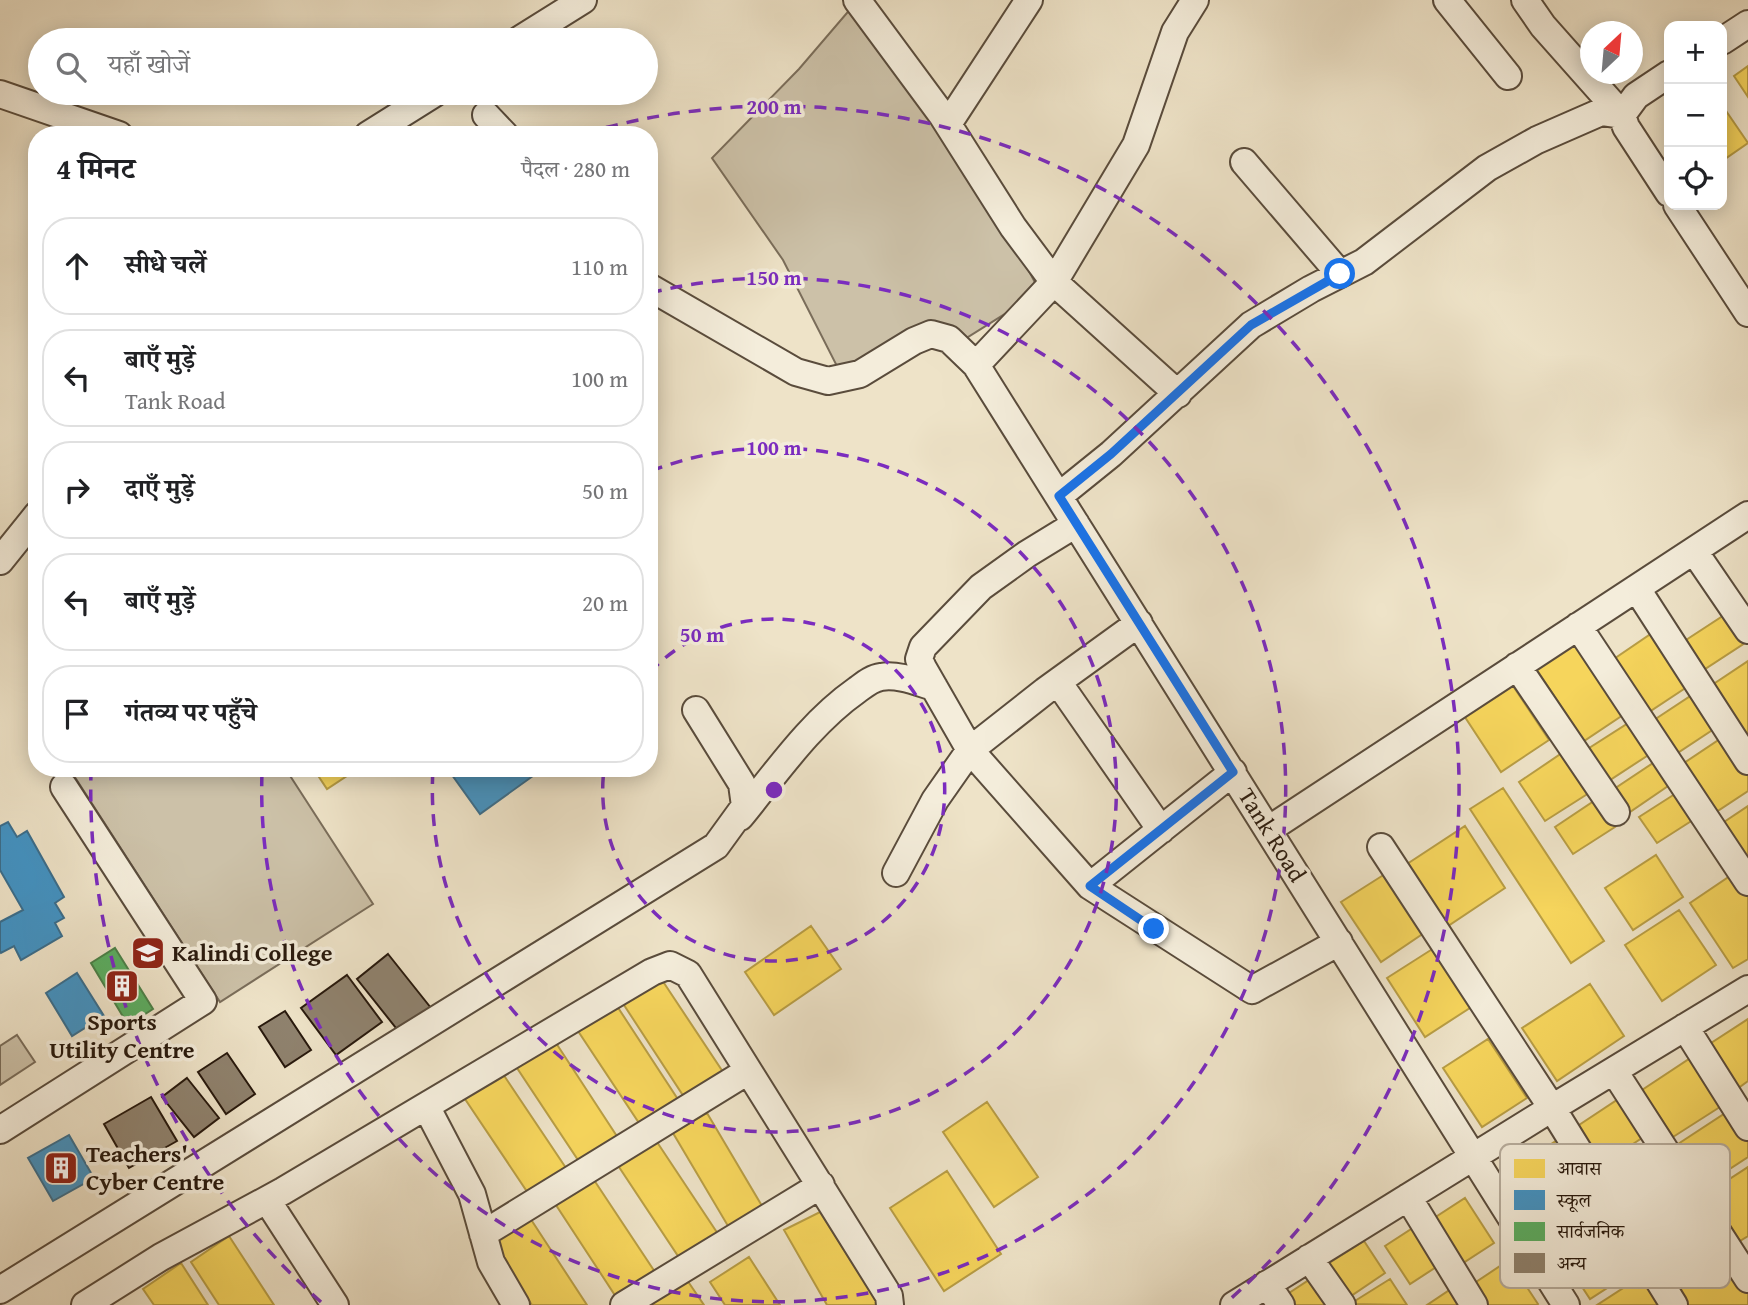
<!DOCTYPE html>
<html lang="hi">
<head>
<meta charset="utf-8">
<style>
	body { margin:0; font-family:"Gentium Book Plus","Noto Serif Devanagari",serif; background:#f2f2f2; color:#202124 }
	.controls { position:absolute; right:21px; top:21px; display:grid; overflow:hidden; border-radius:14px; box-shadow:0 4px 18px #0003 }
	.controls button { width:63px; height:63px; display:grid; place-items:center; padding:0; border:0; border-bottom:2px solid #e0e0e0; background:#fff; color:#202124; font:35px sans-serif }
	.compass { position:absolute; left:1580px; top:21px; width:63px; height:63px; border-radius:50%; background:#fff; box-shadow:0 4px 18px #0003; rotate:26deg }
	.stop { position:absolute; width:21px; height:21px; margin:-16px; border:5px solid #1a73e8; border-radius:50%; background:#fff }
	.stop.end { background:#1a73e8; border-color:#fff; box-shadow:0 2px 7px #0008 }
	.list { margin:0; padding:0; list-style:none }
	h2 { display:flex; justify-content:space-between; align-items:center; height:91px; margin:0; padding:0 28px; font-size:30px }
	h2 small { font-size:23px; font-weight:400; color:#757577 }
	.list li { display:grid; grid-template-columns:46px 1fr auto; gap:21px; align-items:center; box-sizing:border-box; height:98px; margin:0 14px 14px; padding:0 14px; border:2px solid #e0e0e0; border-radius:28px }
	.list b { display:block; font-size:26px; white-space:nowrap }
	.list p { margin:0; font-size:23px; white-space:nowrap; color:#757577 }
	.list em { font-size:23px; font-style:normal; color:#757577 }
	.icon { flex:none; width:38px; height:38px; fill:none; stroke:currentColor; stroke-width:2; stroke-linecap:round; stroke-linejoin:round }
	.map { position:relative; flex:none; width:1748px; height:1305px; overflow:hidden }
	.search { position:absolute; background:#fff; box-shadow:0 4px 18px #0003; left:28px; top:28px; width:630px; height:77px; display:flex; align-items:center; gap:18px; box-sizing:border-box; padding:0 24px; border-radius:38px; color:#757577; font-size:26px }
	.panel { position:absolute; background:#fff; box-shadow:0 4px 18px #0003; left:28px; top:126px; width:630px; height:651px; border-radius:28px }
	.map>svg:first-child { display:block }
	.green { fill:#ccc1a8; stroke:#7a6d5a; stroke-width:2 }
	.homes { fill:#f6d55c; stroke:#b89d44; stroke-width:2 }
	.schools { fill:#4393c3; stroke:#3b6e8c; stroke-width:2 }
	.public { fill:#5aae61; stroke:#4b8148; stroke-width:2 }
	.building { fill:#8f826e; stroke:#28190d; stroke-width:2 }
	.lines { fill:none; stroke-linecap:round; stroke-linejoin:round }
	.minor-casing { stroke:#5a4c3c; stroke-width:30 }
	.minor { stroke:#f4eddb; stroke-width:26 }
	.route { stroke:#1a73e8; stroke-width:9 }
	.ring { fill:none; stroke:#7b2cbf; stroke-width:3.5; stroke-dasharray:12 9 }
	.labels { text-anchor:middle; stroke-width:7; stroke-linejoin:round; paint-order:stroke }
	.street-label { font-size:24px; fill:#28190d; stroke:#f4eddb }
	.poi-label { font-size:24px; font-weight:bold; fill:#28190d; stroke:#f4eddb; text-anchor:start }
	.key { fill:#f4eddb; stroke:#b7ad9d; stroke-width:2 }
	.key-label { font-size:19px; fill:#28190d }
	.centre { fill:#7b2cbf; stroke:#f4eddb; stroke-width:3.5 }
	.ring-label { font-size:21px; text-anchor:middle; font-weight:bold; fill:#7b2cbf; stroke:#f4eddb; stroke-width:7; stroke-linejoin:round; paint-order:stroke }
</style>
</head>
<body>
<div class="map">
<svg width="1748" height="1305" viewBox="0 0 1748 1305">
	<rect width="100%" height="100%" fill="#eee3c8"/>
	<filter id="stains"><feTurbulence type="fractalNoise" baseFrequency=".00286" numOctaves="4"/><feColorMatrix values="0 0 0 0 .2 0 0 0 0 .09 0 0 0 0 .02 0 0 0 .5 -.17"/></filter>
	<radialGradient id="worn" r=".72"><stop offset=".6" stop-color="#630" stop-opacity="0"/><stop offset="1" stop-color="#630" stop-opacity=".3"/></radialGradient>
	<path class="green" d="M858,0L951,122L1040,292L952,347L933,333L843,378L783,260L712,158L799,69Z
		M69,768H285L373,904L220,1002Z
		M17,1035L35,1062L0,1085V1046Z"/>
	<path class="homes" d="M1748,66V97L1734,76Z
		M1722,105L1748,143L1722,161Z
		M1732,610L1748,641L1705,669L1686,640Z
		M1658,629L1693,683L1643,716L1608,663Z
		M1580,638L1629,711L1584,741L1535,667Z
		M1748,661V746L1709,687Z
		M1507,677L1549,740L1501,772L1459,708Z
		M1698,691L1720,725L1676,754L1654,720Z
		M1630,722L1650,754L1607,782L1586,750Z
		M1726,735L1748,769V791L1710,816L1678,767Z
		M1562,753L1589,793L1545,821L1519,782Z
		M1656,761L1671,784L1627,814L1611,791Z
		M313,768H359L327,789Z
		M1503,788L1604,941L1571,963L1470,809Z
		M1678,792L1696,818L1657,843L1639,817Z
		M1597,799L1615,827L1573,854L1555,827Z
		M1748,806V858L1724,822Z
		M1465,826L1505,888L1445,928L1404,866Z
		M1656,855L1683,897L1633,930L1605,888Z
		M1385,874L1424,933L1381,962L1341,902Z
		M1733,874L1748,896V959L1733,968L1690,903Z
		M1679,910L1716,965L1662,1001L1625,945Z
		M811,926L841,969L774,1015L745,972Z
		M1434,948L1473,1006L1425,1037L1387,978Z
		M660,977L727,1078L688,1103L622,1002Z
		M1590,984L1624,1036L1557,1081L1522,1028Z
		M615,1003L681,1104L643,1129L576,1028Z
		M1748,1019V1081L1737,1089L1708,1045Z
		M1488,1039L1527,1098L1482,1127L1443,1068Z
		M556,1043L622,1144L584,1169L517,1068Z
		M1692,1057L1723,1105L1673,1137L1642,1090Z
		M503,1074L570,1174L532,1199L465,1099Z
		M1623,1096L1648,1134L1601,1165L1576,1127Z
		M987,1102L1038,1177L994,1207L943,1132Z
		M1730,1110L1748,1138V1157L1705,1185L1678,1144Z
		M707,1113L762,1206L728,1226L673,1133Z
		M1562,1137L1587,1176L1540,1206L1515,1168Z
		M655,1139L722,1240L684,1265L617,1164Z
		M1655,1139L1683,1181L1628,1217L1600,1175Z
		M1748,1167V1236L1740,1241L1708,1193Z
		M947,1171L1001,1254L944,1291L890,1208Z
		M592,1177L659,1278L620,1303L554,1202Z
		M1465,1198L1494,1243L1460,1265L1431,1220Z
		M820,1212L879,1305H827L784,1230Z
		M530,1218L587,1305H532L491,1243Z
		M1419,1224L1444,1262L1410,1284L1385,1246Z
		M1620,1230L1643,1265L1590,1299L1567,1264Z
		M229,1236L274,1305H219L191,1262Z
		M1364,1241L1385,1273L1348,1298L1326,1265Z
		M749,1257L780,1305H725L710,1282Z
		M1727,1258L1748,1290V1305H1688L1678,1291Z
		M1509,1260L1538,1304L1537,1305H1487L1473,1284Z
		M181,1263L208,1305H154L143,1289Z
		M1315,1276L1334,1305H1288L1283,1297Z
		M1642,1276L1661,1305H1597Z
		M1390,1279L1407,1305L1350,1304Z
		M687,1280L704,1305H650Z
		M1457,1285L1470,1305H1427Z"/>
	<path class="schools" d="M447,768H544L480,814Z
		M8,822L17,837L27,831L64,897L55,903L64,918L55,923L62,936L21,960L14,946L1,953L0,951V922L23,910L0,870V826Z
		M77,973L104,1016L72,1036L46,993Z
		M69,1135L94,1178L53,1201L28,1158Z"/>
	<path class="public" d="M115,948L153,1009L128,1025L91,963Z"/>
	<path class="building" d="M388,954L431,1008L400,1033L357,979Z
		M347,975L382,1022L336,1055L301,1008Z
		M285,1011L311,1050L285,1067L259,1027Z
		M227,1053L255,1094L226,1114L198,1072Z
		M187,1078L219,1118L194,1137L162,1097Z
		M151,1097L177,1141L129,1168L104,1124Z"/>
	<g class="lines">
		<g class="minor-casing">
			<path id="minor" d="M857,0L942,115L1013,227L1054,282L1178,394
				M1447,0L1508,76
				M1525,0L1543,26L1622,115L1626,127L1669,193
				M519,40L583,0
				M1722,41L1748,24
				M0,94L119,135
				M486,115L505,135
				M1622,115L1636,96L1669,74
				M948,124L1029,0
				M368,135L435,93
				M1244,162L1340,274
				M1677,205L1748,313
				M649,287L796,372L828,381L860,374L914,341L931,334L949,339L976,365L1566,1305
				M976,365L1054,282L1136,145L1175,32L1195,0
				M1059,496L1111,454L1251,325L1311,289L1364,262L1487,168L1537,140L1601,112L1622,115
				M1076,524L1027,554L981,587L923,647L919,659L923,668L970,750L1090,886L1252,990L1339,942
				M1694,551L1748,630
				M0,561L37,515
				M1637,589L1748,761
				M1578,626L1748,882
				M1517,666L1616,812
				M1058,682L1161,830
				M740,817C777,772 810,723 857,690C864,685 872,678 881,677C898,674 917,682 934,687
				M1268,830L1748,515
				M1381,847L1552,1108L1674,1305
				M896,873L935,800L970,750L1045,691L1139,623
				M1090,886L1233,772
				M1685,1027L1748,1127
				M1614,1071L1748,1279
				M0,1130L203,1001L64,787
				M1408,1197L1474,1305
				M267,1200L335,1305
				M483,1234L748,1071
				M1309,1258L1342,1305
				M1267,1284L1281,1305
				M0,1290L716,846L745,806L742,784L696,710
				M85,1305L161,1257L283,1191L426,1106
				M516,1305L491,1262L472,1194L426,1106L652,972L670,965L688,974L889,1296L890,1305
				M624,1305L821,1185
				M1234,1305L1552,1108L1748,989"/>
		</g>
		<use href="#minor" class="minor"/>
	</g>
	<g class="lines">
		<path class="route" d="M1154,929L1090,886L1233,772L1059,496L1111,454L1251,325L1340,274"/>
	</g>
	<g class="ring">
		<path d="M650 672A171 171 0 1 1 604 769"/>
		<path d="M651 471A342 342 0 1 1 433 769"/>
		<path d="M650 293A512 512 0 1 1 262 772"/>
		<path d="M321 1302A683 683 0 0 1 91 772M586 133A683 683 0 0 1 1227 1302"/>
	</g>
	<defs>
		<g id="university-square" transform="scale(1.75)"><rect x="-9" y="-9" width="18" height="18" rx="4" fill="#8f2418" stroke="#f4eddb"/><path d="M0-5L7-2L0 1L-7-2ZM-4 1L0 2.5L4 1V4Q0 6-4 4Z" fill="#fff"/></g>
		<g id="building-square" transform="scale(1.75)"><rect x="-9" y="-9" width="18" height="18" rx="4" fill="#8f2418" stroke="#f4eddb"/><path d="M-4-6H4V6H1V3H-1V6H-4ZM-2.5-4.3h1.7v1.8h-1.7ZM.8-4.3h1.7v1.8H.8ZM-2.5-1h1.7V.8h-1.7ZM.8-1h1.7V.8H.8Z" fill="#fff"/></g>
	</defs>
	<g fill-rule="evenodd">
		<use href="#university-square" x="148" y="953"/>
		<use href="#building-square" x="122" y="986"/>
		<use href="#building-square" x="61" y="1168"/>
	</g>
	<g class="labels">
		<g class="street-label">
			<text transform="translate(1272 835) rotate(58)" y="8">Tank Road</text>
		</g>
		<g class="poi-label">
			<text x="172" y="961">Kalindi College</text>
			<text x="122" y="1030" text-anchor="middle">Sports<tspan x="122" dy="28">Utility Centre</tspan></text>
			<text x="86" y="1162">Teachers'<tspan x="86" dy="28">Cyber Centre</tspan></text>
		</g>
	</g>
	<rect x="1500" y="1144" width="230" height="144" rx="10" class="key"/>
	<rect x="1514" y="1159" width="31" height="19" fill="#f6d55c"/>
	<rect x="1514" y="1190" width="31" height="20" fill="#4393c3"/>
	<rect x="1514" y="1222" width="31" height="19" fill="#5aae61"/>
	<rect x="1514" y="1253" width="31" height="20" fill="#8f826e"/>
	<g class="key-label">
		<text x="1557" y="1175">आवास</text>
		<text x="1557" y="1207">स्कूल</text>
		<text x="1557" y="1238">सार्वजनिक</text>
		<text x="1557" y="1270">अन्य</text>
	</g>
	<circle cx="774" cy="790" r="10" class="centre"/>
	<g class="ring-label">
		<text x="774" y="114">200 m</text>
		<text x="774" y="285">150 m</text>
		<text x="774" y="455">100 m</text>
		<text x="702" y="642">50 m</text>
	</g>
	<rect width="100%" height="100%" filter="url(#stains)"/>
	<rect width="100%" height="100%" fill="url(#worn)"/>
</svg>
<div class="controls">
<button>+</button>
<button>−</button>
<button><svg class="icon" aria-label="locate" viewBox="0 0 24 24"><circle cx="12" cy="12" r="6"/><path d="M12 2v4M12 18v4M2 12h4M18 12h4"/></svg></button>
</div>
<svg class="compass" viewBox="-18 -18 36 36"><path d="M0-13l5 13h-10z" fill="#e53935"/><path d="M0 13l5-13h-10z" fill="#757577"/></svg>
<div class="stop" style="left:1340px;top:274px"></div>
<div class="stop end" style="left:1154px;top:929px"></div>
<div class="search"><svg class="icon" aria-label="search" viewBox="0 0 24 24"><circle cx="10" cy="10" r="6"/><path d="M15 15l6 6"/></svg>यहाँ खोजें</div>
<section class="panel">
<h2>4 मिनट<small>पैदल · 280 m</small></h2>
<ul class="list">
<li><svg class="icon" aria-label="ahead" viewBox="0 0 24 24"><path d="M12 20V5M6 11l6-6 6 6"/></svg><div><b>सीधे चलें</b></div><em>110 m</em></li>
<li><svg class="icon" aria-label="left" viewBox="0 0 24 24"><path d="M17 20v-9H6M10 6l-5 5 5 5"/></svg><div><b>बाएँ मुड़ें</b><p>Tank Road</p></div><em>100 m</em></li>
<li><svg class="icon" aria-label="right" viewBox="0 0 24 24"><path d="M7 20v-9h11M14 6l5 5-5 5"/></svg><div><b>दाएँ मुड़ें</b></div><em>50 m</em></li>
<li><svg class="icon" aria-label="left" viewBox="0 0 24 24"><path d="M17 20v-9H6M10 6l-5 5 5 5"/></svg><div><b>बाएँ मुड़ें</b></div><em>20 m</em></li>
<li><svg class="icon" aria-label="arrive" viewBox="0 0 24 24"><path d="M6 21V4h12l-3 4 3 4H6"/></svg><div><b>गंतव्य पर पहुँचे</b></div></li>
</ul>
</section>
</div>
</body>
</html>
